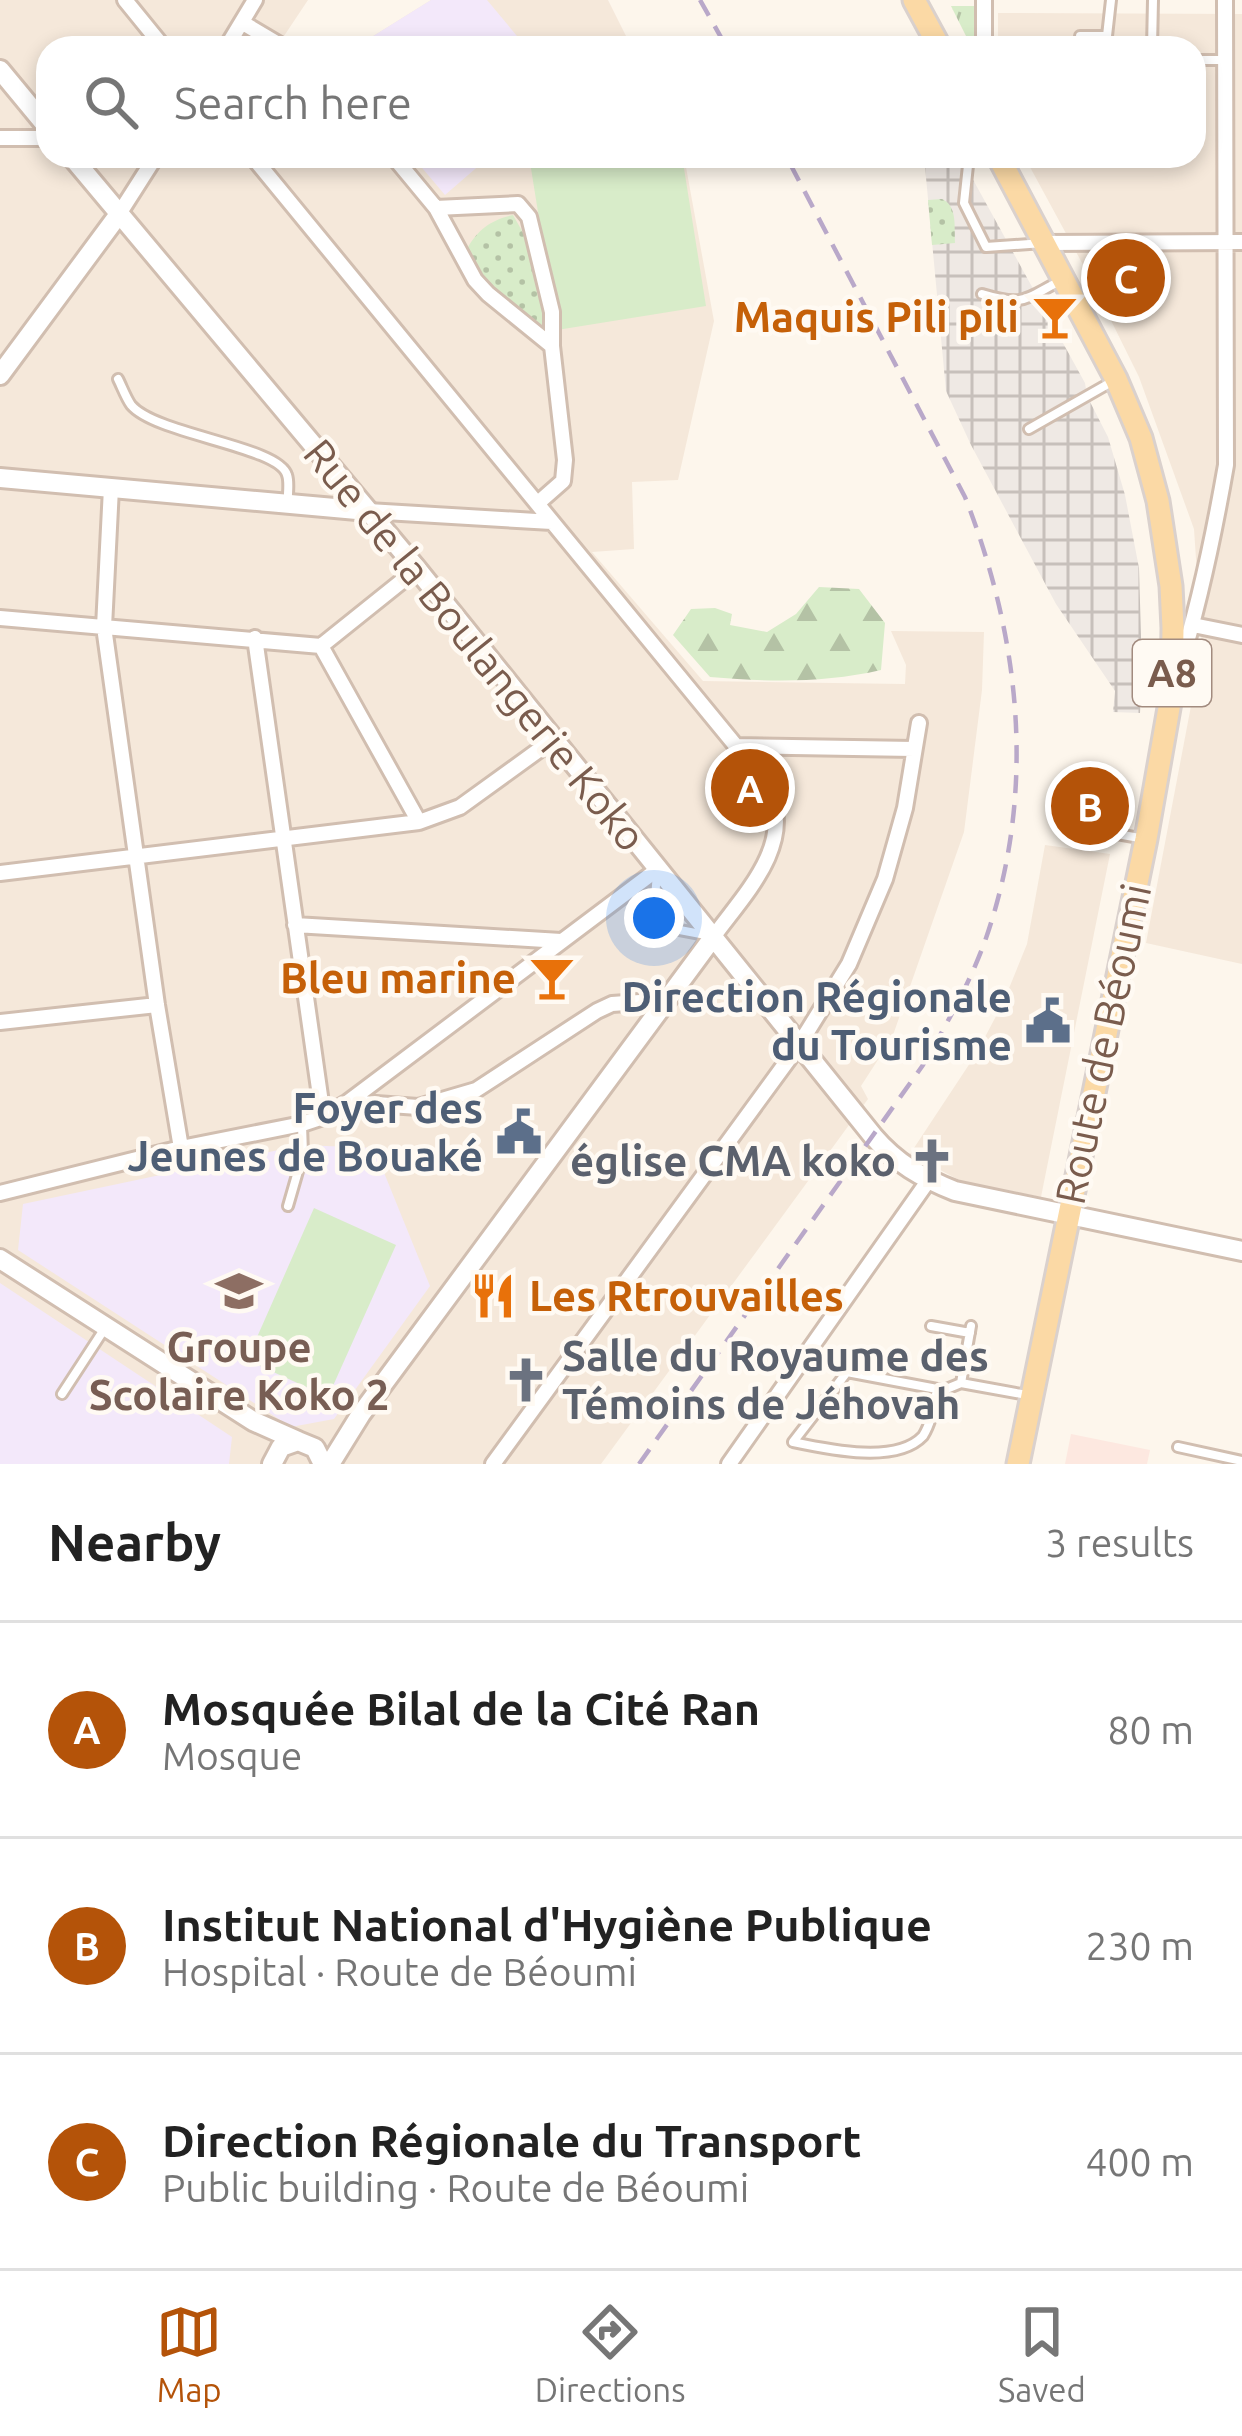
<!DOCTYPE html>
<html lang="en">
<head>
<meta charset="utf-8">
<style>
	body { margin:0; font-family:Ubuntu,sans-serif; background:#f2f2f2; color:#222 }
	.you { position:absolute; left:654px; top:918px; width:42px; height:42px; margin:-30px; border:9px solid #fff; border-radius:50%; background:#1a73e8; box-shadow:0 0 0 18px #1a73e833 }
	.badge { display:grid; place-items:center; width:78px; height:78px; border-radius:50%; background:#b45309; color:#fff; font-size:39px; font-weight:700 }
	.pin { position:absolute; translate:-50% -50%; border:6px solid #fff; box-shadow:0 3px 12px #0006 }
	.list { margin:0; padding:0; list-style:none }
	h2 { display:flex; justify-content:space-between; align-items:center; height:156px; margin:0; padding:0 48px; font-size:51px }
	h2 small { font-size:39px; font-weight:400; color:#767676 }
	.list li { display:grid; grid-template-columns:78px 1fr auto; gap:36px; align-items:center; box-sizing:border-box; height:216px; padding:0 48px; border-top:3px solid #e0e0e0 }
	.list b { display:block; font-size:45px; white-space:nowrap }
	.list p { margin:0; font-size:39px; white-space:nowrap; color:#767676 }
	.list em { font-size:39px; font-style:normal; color:#767676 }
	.icon { flex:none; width:66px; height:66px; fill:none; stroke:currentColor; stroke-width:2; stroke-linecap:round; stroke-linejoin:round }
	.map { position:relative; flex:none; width:1242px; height:1464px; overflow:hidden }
	.search { position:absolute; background:#fff; box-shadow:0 6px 18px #0003; left:36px; right:36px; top:36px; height:132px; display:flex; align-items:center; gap:30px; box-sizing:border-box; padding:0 42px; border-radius:36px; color:#767676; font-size:45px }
	.sheet { height:804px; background:#fff }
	nav { display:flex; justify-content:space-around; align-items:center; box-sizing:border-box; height:168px; border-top:3px solid #e0e0e0; background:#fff; font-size:33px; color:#767676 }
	nav a { display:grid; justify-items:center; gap:6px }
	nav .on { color:#b45309 }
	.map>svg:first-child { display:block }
	.residential { fill:#f5e8da }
	.commercial { fill:#fde8e0 }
	.industrial { fill:url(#industrial-grid) }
	.education { fill:#f3e8fa }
	.grass { fill:url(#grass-dots) }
	.forest { fill:url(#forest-firs) }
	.park { fill:url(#park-tufts) }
	.garden { fill:#d8ecc9 }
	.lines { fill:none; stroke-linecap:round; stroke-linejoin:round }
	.service-casing { stroke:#d1beb0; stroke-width:14 }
	.minor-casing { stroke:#d1beb0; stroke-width:20 }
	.tertiary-casing { stroke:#d1beb0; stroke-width:24 }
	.primary-casing { stroke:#dad1cd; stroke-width:27 }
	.service { stroke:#fff; stroke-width:8 }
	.minor { stroke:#fff; stroke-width:14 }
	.tertiary { stroke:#fff; stroke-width:18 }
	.primary { stroke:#fbd9a5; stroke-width:21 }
	.rail { stroke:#b9a8c9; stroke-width:4.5; stroke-dasharray:18 12; stroke-linecap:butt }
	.labels { text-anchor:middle; stroke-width:9; stroke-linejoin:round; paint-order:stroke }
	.shield { fill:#fffaf3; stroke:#a28b7f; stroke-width:3 }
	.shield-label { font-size:39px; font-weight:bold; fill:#7a5c4d }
	.food-label { font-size:42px; font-weight:bold; fill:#c56008; stroke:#fffaf3; text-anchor:end }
	.street-label { font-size:42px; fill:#7a5c4d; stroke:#fffaf3 }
	.service-label { font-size:42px; font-weight:bold; fill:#4e5e75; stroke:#fffaf3; text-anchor:end }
	.worship-label { font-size:42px; font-weight:bold; fill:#5b616d; stroke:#fffaf3; text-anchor:end }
	.education-label { font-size:42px; font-weight:bold; fill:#785e54; stroke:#fffaf3 }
</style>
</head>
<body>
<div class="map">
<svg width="1242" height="1464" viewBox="0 0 1242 1464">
	<defs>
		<pattern id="industrial-grid" width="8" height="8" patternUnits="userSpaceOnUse" patternTransform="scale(3)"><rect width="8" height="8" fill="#efe9e4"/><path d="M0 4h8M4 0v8" fill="none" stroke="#c7c0bb"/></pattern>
		<pattern id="grass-dots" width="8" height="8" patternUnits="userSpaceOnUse" patternTransform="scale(3)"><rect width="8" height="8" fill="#d8ecc9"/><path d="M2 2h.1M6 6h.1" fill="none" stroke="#b4c2a5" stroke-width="1.8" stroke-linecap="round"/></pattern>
		<pattern id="forest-firs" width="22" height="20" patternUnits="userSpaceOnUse" patternTransform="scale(3)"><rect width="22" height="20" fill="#d8ecc9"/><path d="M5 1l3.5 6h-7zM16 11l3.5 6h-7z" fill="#b4c2a5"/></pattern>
		<pattern id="park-tufts" width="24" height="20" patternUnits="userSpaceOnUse" patternTransform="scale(3)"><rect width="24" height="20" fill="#d8ecc9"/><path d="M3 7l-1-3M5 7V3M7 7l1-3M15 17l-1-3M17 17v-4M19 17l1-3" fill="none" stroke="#b4c2a5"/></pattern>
	</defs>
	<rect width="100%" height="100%" fill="#fdf6ec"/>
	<path class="residential" d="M0,0H308L284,36L307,48H48V156H684L714,321L678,480L632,482L634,549L592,552L703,681L905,684L906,665L891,631L984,632L982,690L964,832L892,1038L861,1086L868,1099L601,1464H0Z
		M431,0H608L632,48H354Z
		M998,13L1242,14V964L1146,943L1202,648L1194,529L1139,377L1088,274L1024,156H1194V48H998Z
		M1045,845L1110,854L1041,1197L961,1181L910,1154L976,1054L1003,1003L1027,944Z"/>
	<path class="commercial" d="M1071,1434L1150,1450L1147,1464H1065Z"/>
	<path class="industrial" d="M924,156H960L1085,383L1087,396L1108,437L1125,495L1139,568L1142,670L1140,713L1113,712L1115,691L1056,604L971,445L946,391Z"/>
	<path class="education" d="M431,0H487L527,48H354Z
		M412,156H490L445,195Z
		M302,1145L374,1148L430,1286L334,1419L291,1427L18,1250L23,1204Z
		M0,1283L232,1437L229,1464H0Z"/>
	<path class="grass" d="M942,199C958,206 954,228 955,243L932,245L928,200Z
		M513,215C536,255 557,290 540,336L487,287L467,249C478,229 491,220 513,215Z"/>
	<path class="forest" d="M819,587L859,589L885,623L881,670C825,683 768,682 710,677L673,635L691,609L715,608L732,614L730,625L767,632L796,614Z"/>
	<path class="park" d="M951,6H976V48H972Z"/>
	<path class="garden" d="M529,156H682L706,306L557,330Z
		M314,1208L396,1245L328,1397L247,1360Z"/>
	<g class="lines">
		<g class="service-casing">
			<path id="service" d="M1080,36H1107L1111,0
				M1152,48L1153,0
				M1194,60H1224
				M969,156L964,203L986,247L1043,243
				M982,294C1025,307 1024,299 1062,280
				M118,379C122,387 126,398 131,405C156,435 279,446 287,475C290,483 287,495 288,504
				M1029,429L1115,380
				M1061,824L1145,839
				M657,873L654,910L669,928L706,935
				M288,1206L303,1154L302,1125
				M931,1326L970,1333
				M961,1383L971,1326
				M937,1389C934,1404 932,1422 923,1436C897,1464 831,1450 793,1442L847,1372L937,1389L944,1390L961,1383L1027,1395
				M62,1394L105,1328
				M1178,1447L1242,1461"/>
		</g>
		<g class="minor-casing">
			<path id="minor" d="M125,0L164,48
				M984,0V48
				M243,23L285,48
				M226,48L255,0
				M0,138H48
				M252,156L736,746C746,761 762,776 769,792C795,845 742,897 714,936
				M393,156L436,208L518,204L529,217L552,312V346L565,460L563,481L538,503
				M436,208L475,280L488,294L552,346
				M119,214L156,156
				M1044,243L1242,242
				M111,488L104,627L157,1005L181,1148
				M368,511L552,522
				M0,618L321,646L417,569
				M1193,625L1242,635
				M255,638L323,1117
				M321,646L419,822
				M1179,669C1200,602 1214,534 1226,465L1225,0
				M736,746L914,749
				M0,873L419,822L460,807L554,739
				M295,925L561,941
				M0,1022L157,1005
				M348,1102L418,1107L476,1090L597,1011L612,1004L668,1000
				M0,1193L181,1148L302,1124L323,1117L348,1102L658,869
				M493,1464L799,1045L849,964L885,879L905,808L919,723
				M729,1464L928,1181"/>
		</g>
		<g class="tertiary-casing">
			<path id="tertiary" d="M0,70L48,128
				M71,156L417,569L873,1136C896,1163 922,1178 955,1191L1242,1251
				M0,375L119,214
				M0,478L368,511
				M0,1259L253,1421L298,1441
				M272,1464L281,1447L298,1441L315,1448L323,1464
				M330,1464L361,1414L714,936"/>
		</g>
		<g class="primary-casing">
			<path id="primary" d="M914,0L940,48
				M998,156L1116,379L1141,438L1158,501L1171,586L1173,628L1172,691L1146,839L1018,1464"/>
		</g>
		<use href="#service" class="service"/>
		<use href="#minor" class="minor"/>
		<use href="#tertiary" class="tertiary"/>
		<use href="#primary" class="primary"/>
		<path class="rail" d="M700,0L727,48
			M639,1464L923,1065C946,1025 969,985 985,941C1037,793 1021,640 965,497L786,156"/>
	</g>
	<defs>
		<g id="bar-bare" transform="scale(3.6)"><path d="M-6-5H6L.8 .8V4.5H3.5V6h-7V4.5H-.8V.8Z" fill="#e8710a" stroke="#fffaf3" stroke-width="2.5" paint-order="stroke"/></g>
		<g id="civic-bare" transform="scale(3.6)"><path d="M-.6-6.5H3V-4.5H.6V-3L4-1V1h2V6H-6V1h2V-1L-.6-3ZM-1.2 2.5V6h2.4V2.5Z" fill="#5c6f8a" stroke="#fffaf3" stroke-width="2.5" paint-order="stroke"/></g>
		<g id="church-bare" transform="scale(3.6)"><path d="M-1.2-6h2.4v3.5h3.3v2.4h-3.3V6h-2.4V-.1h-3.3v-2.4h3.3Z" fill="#6b7280" stroke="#fffaf3" stroke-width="2.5" paint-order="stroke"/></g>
		<g id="school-bare" transform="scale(3.6)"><path d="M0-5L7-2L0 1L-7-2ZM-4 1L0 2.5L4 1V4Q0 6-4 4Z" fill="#8d6e63" stroke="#fffaf3" stroke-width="2.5" paint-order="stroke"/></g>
		<g id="restaurant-bare" transform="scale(3.6)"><path d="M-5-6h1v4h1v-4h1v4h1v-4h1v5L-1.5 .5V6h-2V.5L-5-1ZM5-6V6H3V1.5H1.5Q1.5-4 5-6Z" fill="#e8710a" stroke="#fffaf3" stroke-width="2.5" paint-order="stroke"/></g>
	</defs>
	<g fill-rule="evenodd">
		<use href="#bar-bare" x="1055" y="317"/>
		<use href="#bar-bare" x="552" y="978"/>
		<use href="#civic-bare" x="1048" y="1021"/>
		<use href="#civic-bare" x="519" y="1132"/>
		<use href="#church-bare" x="932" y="1161"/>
		<use href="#school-bare" x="239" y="1291"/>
		<use href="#restaurant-bare" x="493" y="1296"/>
		<use href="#church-bare" x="526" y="1380"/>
	</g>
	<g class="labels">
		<rect class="shield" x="1133" y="640" width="78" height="66" rx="9"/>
		<g class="shield-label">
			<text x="1172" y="687">A8</text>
		</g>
		<g class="food-label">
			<text x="1019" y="332">Maquis Pili pili</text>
			<text x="516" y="993">Bleu marine</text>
			<text x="529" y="1311" text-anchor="start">Les Rtrouvailles</text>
		</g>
		<g class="street-label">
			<text transform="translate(475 645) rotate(51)" y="15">Rue de la Boulangerie Koko</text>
			<text transform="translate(1103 1044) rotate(-78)" y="15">Route de Béoumi</text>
		</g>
		<g class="service-label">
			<text x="1012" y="1012">Direction Régionale<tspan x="1012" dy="48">du Tourisme</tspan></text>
			<text x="483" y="1123">Foyer des<tspan x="483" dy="48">Jeunes de Bouaké</tspan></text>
		</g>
		<g class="worship-label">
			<text x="896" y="1176">église CMA koko</text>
			<text x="562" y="1371" text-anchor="start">Salle du Royaume des<tspan x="562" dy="48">Témoins de Jéhovah</tspan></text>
		</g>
		<g class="education-label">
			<text x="239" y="1362">Groupe<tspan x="239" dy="48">Scolaire Koko 2</tspan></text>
		</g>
	</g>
</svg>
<div class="you"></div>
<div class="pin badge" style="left:750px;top:788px">A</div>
<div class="pin badge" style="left:1090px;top:806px">B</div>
<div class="pin badge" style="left:1126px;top:278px">C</div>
<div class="search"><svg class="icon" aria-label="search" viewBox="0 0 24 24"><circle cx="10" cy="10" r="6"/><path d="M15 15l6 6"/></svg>Search here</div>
</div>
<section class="sheet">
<h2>Nearby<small>3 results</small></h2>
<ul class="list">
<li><span class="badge">A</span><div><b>Mosquée Bilal de la Cité Ran</b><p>Mosque</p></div><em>80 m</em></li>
<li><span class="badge">B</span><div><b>Institut National d'Hygiène Publique</b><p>Hospital · Route de Béoumi</p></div><em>230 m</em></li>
<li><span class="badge">C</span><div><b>Direction Régionale du Transport</b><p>Public building · Route de Béoumi</p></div><em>400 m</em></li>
</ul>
</section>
<nav>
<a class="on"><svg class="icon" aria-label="map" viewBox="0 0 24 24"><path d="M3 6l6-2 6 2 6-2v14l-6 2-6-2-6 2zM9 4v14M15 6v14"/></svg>Map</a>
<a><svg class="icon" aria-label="directions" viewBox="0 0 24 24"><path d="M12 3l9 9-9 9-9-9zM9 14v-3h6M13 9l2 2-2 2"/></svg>Directions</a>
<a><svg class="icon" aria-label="saved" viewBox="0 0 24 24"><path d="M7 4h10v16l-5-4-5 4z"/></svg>Saved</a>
</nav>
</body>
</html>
